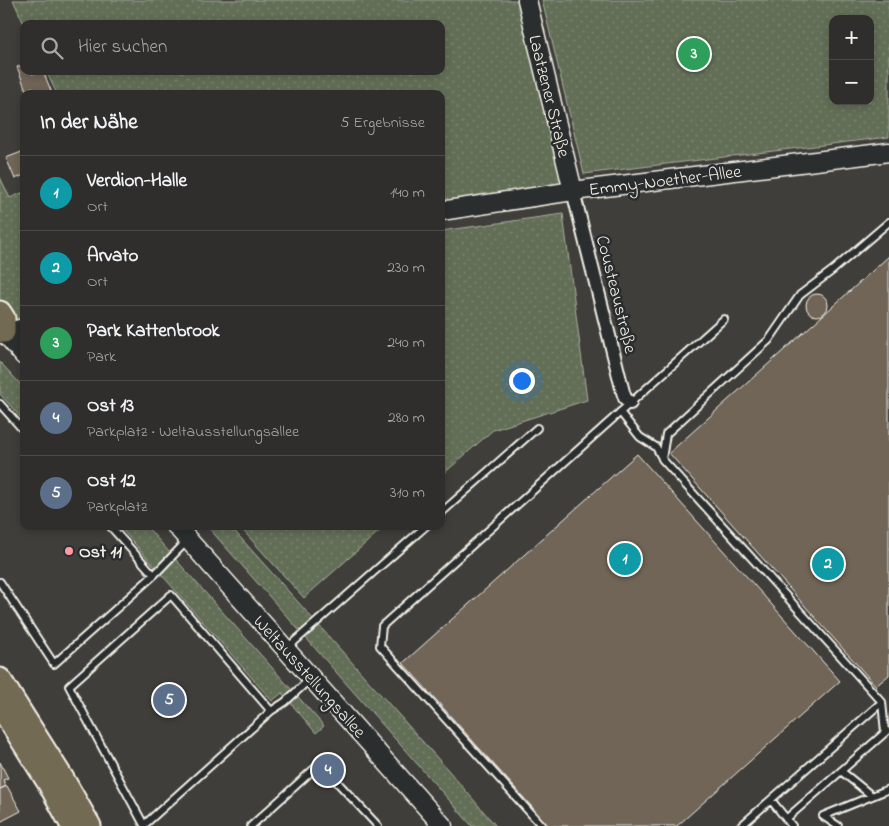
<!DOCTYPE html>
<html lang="de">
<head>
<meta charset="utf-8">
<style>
	body { margin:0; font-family:"Indie Flower",sans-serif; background:#3b3a38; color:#f1f3f6 }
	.controls { position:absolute; right:15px; top:15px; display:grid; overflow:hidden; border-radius:10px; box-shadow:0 2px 8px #0003 }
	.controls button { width:45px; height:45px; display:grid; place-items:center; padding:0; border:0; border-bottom:1px solid #4a4a48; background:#2f2e2c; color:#f1f3f6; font:25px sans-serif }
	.you { position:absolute; left:521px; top:380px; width:18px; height:18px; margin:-12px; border:4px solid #fff; border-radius:50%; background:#1a73e8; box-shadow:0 0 0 8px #1a73e833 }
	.badge { display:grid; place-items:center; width:32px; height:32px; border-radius:50%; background:#8c9099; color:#fff; font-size:16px; font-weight:700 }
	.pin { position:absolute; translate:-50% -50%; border:2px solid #fff; box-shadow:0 1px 5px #0006 }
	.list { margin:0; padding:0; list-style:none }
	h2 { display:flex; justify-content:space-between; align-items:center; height:65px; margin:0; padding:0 20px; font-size:21px }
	h2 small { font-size:16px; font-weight:400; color:#a7a8a9 }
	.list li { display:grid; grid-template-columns:32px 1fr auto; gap:15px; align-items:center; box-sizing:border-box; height:75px; padding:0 20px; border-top:1px solid #4a4a48 }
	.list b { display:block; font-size:19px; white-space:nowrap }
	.list p { margin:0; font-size:16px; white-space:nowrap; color:#a7a8a9 }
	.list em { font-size:16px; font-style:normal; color:#a7a8a9 }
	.icon { flex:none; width:28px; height:28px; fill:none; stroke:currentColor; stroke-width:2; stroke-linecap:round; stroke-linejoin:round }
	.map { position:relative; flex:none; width:889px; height:826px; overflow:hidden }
	.search { position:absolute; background:#2f2e2c; box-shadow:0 2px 8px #0003; left:20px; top:20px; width:425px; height:55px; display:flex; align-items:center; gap:12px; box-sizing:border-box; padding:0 18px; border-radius:10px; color:#a7a8a9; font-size:19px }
	.panel { position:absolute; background:#2f2e2c; box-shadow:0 2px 8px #0003; left:20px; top:90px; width:425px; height:440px; border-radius:10px }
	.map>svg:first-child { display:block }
	.green { fill:url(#green-dots); stroke:#abb09f; fill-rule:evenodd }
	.building { fill:#706557; stroke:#f4f1e8 }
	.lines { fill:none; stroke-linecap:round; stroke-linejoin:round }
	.service-casing { stroke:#f4f1e8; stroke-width:10 }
	.minor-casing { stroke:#f4f1e8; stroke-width:16 }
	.secondary-casing { stroke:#f4f1e8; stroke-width:21 }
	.trunk-casing { stroke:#f4f1e8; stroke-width:25 }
	.service { stroke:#2a2d2e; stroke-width:6 }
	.minor { stroke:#2a2d2e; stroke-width:12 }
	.secondary { stroke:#2a2d2e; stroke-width:18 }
	.trunk { stroke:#736b52; stroke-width:21 }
	.poi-dot { fill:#ff9aa2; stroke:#2a2d2e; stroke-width:2 }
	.labels { text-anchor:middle; stroke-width:5; stroke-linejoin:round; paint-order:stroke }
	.street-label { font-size:18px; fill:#f4f1e8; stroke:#2a2d2e }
	.poi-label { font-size:18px; font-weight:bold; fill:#f4f1e8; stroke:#2a2d2e; text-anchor:start }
</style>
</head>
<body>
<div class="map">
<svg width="889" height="826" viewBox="0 0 889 826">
	<defs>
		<pattern id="green-dots" width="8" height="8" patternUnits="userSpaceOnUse" patternTransform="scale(1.25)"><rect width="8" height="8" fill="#626e56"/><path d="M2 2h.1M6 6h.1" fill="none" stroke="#79836e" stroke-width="1.8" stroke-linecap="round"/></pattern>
	</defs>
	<rect width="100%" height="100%" fill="#3f3e3a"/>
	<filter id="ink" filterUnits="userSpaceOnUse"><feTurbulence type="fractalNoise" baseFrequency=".02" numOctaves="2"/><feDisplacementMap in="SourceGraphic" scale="10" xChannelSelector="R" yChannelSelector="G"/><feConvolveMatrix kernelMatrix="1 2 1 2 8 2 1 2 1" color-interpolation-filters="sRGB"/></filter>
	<g filter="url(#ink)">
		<path class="green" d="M13,0H527L573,191L441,211V94H57L46,71H441V24H24Z
			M542,0H889V137L584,174ZM833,19H870V101H833Z
			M0,177L10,198L24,192V328L0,312Z
			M563,214L587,400L493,430L441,476V231Z
			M0,362L24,388V421L0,394Z
			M119,526H146L324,726L316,733L282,693L272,701Z
			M207,526H230L448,770L496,826H472Z
			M239,526H385L304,598Z"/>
		<path class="building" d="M24,65V71H31L32,74L43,71L52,93L35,94L33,87L26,90L17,67Z
			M24,151V175L15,179L6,158Z
			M889,256V675L876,686L669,453Z
			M806 305a11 11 0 1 1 22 0a11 11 0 1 1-22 0Z
			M637,454L840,681L677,826H549L403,663Z
			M0,762L8,778L3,780L6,786L0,789Z
			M7,786L21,811L0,822V789Z"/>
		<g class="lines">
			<g class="service-casing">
				<path id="service" d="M0,404L24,431
					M620,412L640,437L656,447L662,458
					M441,513L537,428
					M110,526L154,575
					M0,582L54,664L154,575L187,541
					M286,649L426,526
					M271,711L171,595L69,686L144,825L271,711L285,702L310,679
					M885,732L882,702L662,459L666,434L769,340L800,295L833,270L889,222
					M841,771L872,796
					M771,800L792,826
					M786,819L887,731
					M251,826L314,769H325L378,826
					M542,826L380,646L382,626L724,319
					M741,826L882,702
					M838,826L823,816L889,789"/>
			</g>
			<g class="minor-casing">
				<path id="minor" d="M573,191L623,392L625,398L630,403"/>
			</g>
			<g class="secondary-casing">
				<path id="secondary" d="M527,0L573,191
					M441,211L573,191L889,152
					M4,332L24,356
					M0,334L24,328
					M176,526L443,826"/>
			</g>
			<g class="trunk-casing">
				<path id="trunk" d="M0,312L4,318V332L0,331
					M0,679L62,777L90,826
					M0,706L49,784L72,826"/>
			</g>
			<use href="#service" class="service"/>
			<use href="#minor" class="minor"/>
			<use href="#secondary" class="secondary"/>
			<use href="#trunk" class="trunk"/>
		</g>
	</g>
	<circle class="poi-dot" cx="69" cy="551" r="5"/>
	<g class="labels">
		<g class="street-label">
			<text transform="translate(550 96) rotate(76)" y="6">Laatzener Straße</text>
			<text transform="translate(665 180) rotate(-7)" y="6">Emmy-Noether-Allee</text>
			<text transform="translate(617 294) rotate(76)" y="6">Cousteaustraße</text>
			<text transform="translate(310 676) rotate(48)" y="6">Weltausstellungsallee</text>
		</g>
		<g class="poi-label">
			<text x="79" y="557">Ost 11</text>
		</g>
	</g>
</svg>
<div class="controls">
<button>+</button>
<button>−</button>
</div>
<div class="you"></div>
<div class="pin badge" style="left:625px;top:559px;background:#0f9aa8">1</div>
<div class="pin badge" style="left:828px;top:564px;background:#0f9aa8">2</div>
<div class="pin badge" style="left:694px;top:54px;background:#2e9e5b">3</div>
<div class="pin badge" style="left:328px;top:770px;background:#5c6f8a">4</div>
<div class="pin badge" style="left:169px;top:700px;background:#5c6f8a">5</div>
<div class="search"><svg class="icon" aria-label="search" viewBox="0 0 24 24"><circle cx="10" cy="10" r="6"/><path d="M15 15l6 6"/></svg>Hier suchen</div>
<section class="panel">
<h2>In der Nähe<small>5 Ergebnisse</small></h2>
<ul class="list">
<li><span class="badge" style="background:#0f9aa8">1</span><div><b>Verdion-Halle</b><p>Ort</p></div><em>140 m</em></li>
<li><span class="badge" style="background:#0f9aa8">2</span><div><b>Arvato</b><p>Ort</p></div><em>230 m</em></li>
<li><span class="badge" style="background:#2e9e5b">3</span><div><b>Park Kattenbrook</b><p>Park</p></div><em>240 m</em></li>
<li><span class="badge" style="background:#5c6f8a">4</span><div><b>Ost 13</b><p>Parkplatz · Weltausstellungsallee</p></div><em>280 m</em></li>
<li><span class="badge" style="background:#5c6f8a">5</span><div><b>Ost 12</b><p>Parkplatz</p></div><em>310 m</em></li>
</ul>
</section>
</div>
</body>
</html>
